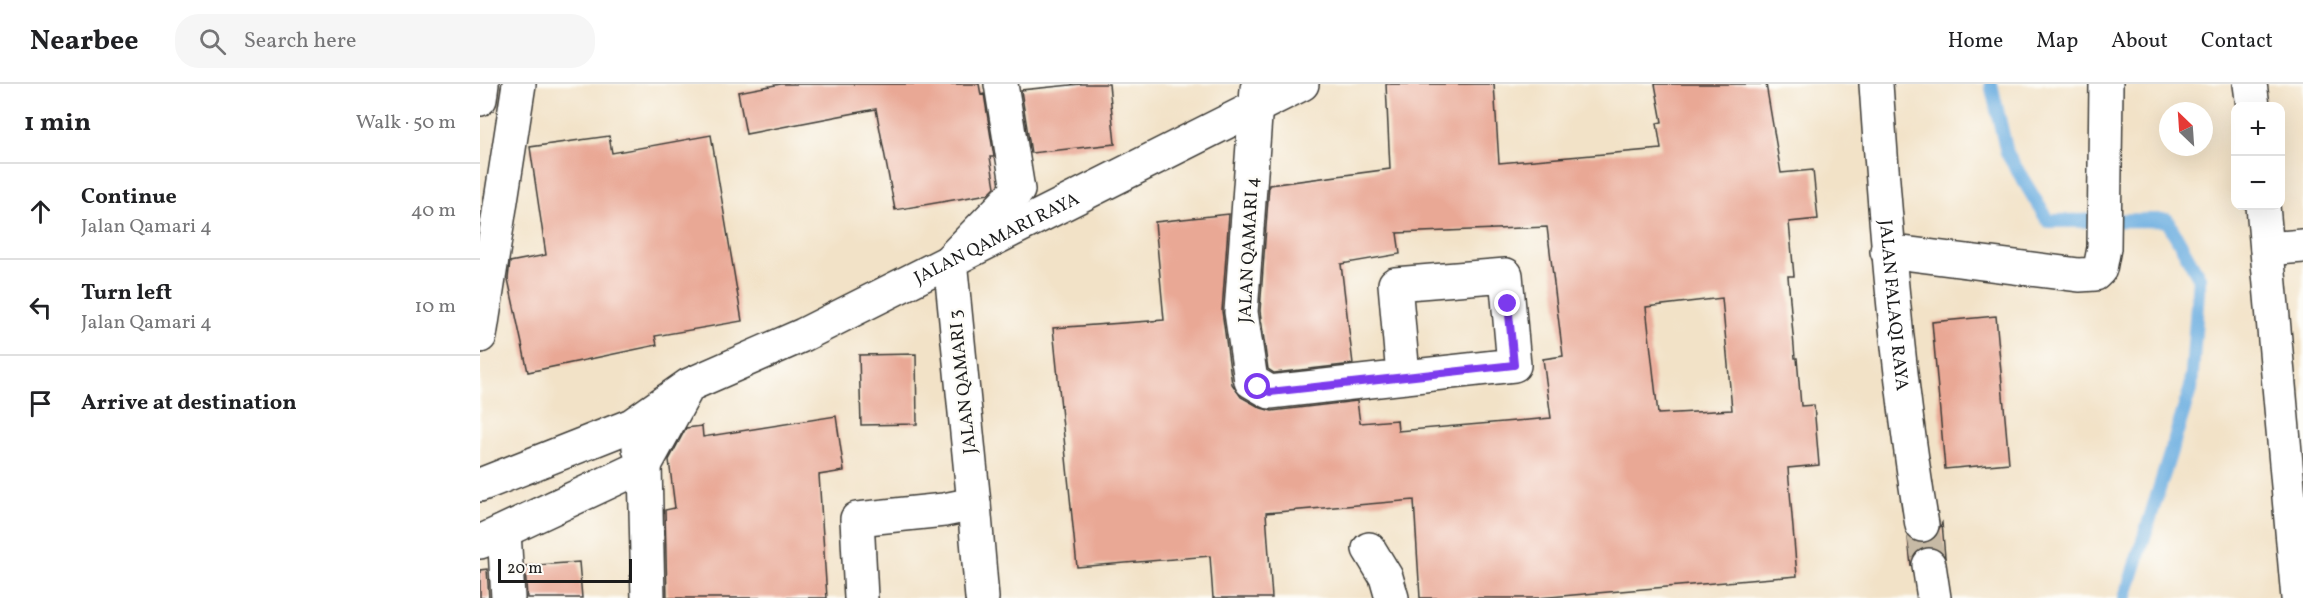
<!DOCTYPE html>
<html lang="en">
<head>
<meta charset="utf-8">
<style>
	body { margin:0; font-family:Vollkorn,serif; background:#f6f6f6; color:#202124 }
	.controls { position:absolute; right:18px; top:18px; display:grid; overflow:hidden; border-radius:12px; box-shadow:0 6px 24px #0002 }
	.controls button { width:54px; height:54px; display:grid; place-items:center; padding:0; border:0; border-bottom:2px solid #e0e0e0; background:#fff; color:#202124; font:30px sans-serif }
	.compass { position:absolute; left:1679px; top:18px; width:54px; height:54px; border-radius:50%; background:#fff; box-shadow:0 6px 24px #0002; rotate:335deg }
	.scale { position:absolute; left:18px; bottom:15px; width:134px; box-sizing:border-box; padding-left:6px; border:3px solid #1c1c1c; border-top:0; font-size:16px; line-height:21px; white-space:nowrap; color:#1c1c1c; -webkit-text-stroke:4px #fdfcf7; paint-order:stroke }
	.stop { position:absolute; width:18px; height:18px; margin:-14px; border:4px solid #7c3aed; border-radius:50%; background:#fff }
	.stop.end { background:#7c3aed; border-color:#fff; box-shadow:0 2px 6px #0008 }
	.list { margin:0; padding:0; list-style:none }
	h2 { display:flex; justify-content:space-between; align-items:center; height:78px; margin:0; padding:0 24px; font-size:26px }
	h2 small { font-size:20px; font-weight:400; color:#757577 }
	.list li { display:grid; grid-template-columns:39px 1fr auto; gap:18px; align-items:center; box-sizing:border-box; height:96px; padding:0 24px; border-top:2px solid #e0e0e0 }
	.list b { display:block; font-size:22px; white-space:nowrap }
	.list p { margin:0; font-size:20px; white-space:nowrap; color:#757577 }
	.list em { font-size:20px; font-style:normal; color:#757577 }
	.icon { flex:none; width:33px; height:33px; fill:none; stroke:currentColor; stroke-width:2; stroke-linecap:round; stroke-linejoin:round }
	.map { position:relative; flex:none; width:1823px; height:514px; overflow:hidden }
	header { display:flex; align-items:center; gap:36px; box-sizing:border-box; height:84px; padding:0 30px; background:#fff; border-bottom:2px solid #e0e0e0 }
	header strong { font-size:28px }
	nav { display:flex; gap:33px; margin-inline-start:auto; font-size:21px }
	.search { width:420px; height:54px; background:#f6f6f6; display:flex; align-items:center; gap:15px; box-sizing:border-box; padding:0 21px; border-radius:24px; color:#757577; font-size:22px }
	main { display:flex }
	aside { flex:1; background:#fff }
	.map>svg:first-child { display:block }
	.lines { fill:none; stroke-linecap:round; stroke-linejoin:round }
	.stream { stroke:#6caee0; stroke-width:14 }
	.building { fill:#e9a895; fill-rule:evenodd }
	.minor-tunnel { stroke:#c7baa5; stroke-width:33; stroke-dasharray:33 16; stroke-linecap:butt }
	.minor-casing { stroke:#3c3a36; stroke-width:36 }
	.minor { stroke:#fff; stroke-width:33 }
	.route { stroke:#7c3aed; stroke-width:8 }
	.labels { text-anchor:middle; stroke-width:5; stroke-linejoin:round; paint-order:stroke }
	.street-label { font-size:18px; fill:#1c1c1c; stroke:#fdfcf7 }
</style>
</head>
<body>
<header>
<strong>Nearbee</strong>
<div class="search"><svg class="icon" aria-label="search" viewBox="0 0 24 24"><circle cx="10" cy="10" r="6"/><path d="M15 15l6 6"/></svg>Search here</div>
<nav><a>Home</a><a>Map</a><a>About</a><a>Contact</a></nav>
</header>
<main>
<aside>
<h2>1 min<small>Walk · 50 m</small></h2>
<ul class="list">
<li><svg class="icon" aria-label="ahead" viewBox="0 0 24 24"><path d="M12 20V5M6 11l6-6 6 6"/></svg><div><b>Continue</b><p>Jalan Qamari 4</p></div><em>40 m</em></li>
<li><svg class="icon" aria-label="left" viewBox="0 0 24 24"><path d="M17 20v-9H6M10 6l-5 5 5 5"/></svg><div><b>Turn left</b><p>Jalan Qamari 4</p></div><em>10 m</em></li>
<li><svg class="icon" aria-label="arrive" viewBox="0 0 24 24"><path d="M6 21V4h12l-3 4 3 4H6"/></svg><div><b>Arrive at destination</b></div></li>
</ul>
</aside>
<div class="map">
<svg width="1823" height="514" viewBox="0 0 1823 514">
	<rect width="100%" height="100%" fill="#fdfcf7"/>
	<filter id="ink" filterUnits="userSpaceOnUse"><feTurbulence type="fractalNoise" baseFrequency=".0167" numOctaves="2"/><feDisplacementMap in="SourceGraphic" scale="12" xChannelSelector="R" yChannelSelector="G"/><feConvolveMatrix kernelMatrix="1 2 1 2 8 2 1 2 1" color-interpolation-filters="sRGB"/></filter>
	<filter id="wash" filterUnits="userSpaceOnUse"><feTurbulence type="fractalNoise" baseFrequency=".008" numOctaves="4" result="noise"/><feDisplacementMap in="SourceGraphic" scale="24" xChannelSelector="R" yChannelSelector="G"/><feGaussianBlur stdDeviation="1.35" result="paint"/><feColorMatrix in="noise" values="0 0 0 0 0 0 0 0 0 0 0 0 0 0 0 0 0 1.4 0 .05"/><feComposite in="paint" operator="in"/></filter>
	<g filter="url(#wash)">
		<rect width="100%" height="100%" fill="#f2e2c7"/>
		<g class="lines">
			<path class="stream" d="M1511,0L1527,69L1568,137L1687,136L1719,193L1711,303L1645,514"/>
		</g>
		<g id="blocks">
			<path class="building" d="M301,0H499L501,11L504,10L514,73H510L515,103L508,110L415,126L396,25L266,50L258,8Z
				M601,0H629L635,60L551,69L541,6Z
				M906,0H1014L1019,79L1181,65L1177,39L1182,38L1175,0H1286L1301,89L1333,86L1338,135L1309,138L1314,192H1308L1315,274H1317L1321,322L1334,321L1339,381L1308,384L1317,492L1058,514H940L934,416L786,429L792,514H733L730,472L597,483L573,244L684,236L675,138L749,130L742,227L752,300L761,313L781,324L792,327L877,317L880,339L917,336L918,347L1071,334L1063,275L1083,272L1067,143L917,149L920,170L861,180L873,280L794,289L788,285L780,227L789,101L910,85ZM1242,214L1252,326L1178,330L1166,223Z
				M231,51L262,237L175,252L177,261L48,288L28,195L30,178L66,171L50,63L129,52L132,69Z
				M1516,232L1529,379L1465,385L1452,238Z
				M436,270L437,340L381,341L379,271Z
				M356,332L364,387L339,391L347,514H187L185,426L195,424L189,376L206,344L222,342L223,353Z
				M1462,439L1465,473L1456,464L1446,463L1437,467L1431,482L1428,454L1436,459H1445L1454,455Z
				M99,478L102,514H47L45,482Z
				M7,485L9,514H0V486Z"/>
		</g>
	</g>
	<g filter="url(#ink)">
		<use href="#blocks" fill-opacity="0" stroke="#3c3a36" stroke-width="1.5"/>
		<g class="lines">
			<path class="minor-tunnel" d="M1442,441L1449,481"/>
			<g class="minor-casing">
				<g id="minor">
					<path id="s1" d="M1396,0C1406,148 1418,295 1442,441"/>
					<path d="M1770,0L1773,22"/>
					<path d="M777,5L761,228L771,297L790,308L1034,281L1026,191L915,200L923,292"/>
					<path d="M0,15L2,0"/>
					<path d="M1783,122L1818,514"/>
					<path d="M1787,165L1823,162"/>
					<path d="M1407,167L1599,191L1615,190L1620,185L1624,164L1626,0"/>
					<path d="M0,252L39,0"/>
					<path d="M159,364L165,381L168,514"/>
					<path id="s2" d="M0,401L152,341L209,301L323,251L822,0"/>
					<path d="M494,420L502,514"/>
					<path d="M24,448L28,514"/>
					<path d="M0,458L165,381L205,308"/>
					<path d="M889,465L906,493L912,514"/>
					<path d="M1449,481L1454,514"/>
					<path d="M381,514L377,435L464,426L494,420L470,176L538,106L521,0"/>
				</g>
			</g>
			<use href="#minor" class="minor"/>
		</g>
	</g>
	<g class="lines" filter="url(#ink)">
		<path class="route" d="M778,303L790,308L1034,281L1028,220"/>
	</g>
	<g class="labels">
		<g class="street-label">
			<text dy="6" stroke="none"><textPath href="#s2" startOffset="574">JALAN QAMARI RAYA</textPath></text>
			<text transform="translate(768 166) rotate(-87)" y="6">JALAN QAMARI 4</text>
			<text dy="6" stroke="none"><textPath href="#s1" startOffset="222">JALAN FALAQI RAYA</textPath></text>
			<text transform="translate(482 298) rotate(-96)" y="6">JALAN QAMARI 3</text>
		</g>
	</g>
</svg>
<div class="controls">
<button>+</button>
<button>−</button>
</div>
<svg class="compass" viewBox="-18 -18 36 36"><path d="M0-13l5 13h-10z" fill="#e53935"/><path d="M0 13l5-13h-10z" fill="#757577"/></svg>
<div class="scale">20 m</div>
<div class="stop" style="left:778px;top:303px"></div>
<div class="stop end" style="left:1028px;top:220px"></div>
</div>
</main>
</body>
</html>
